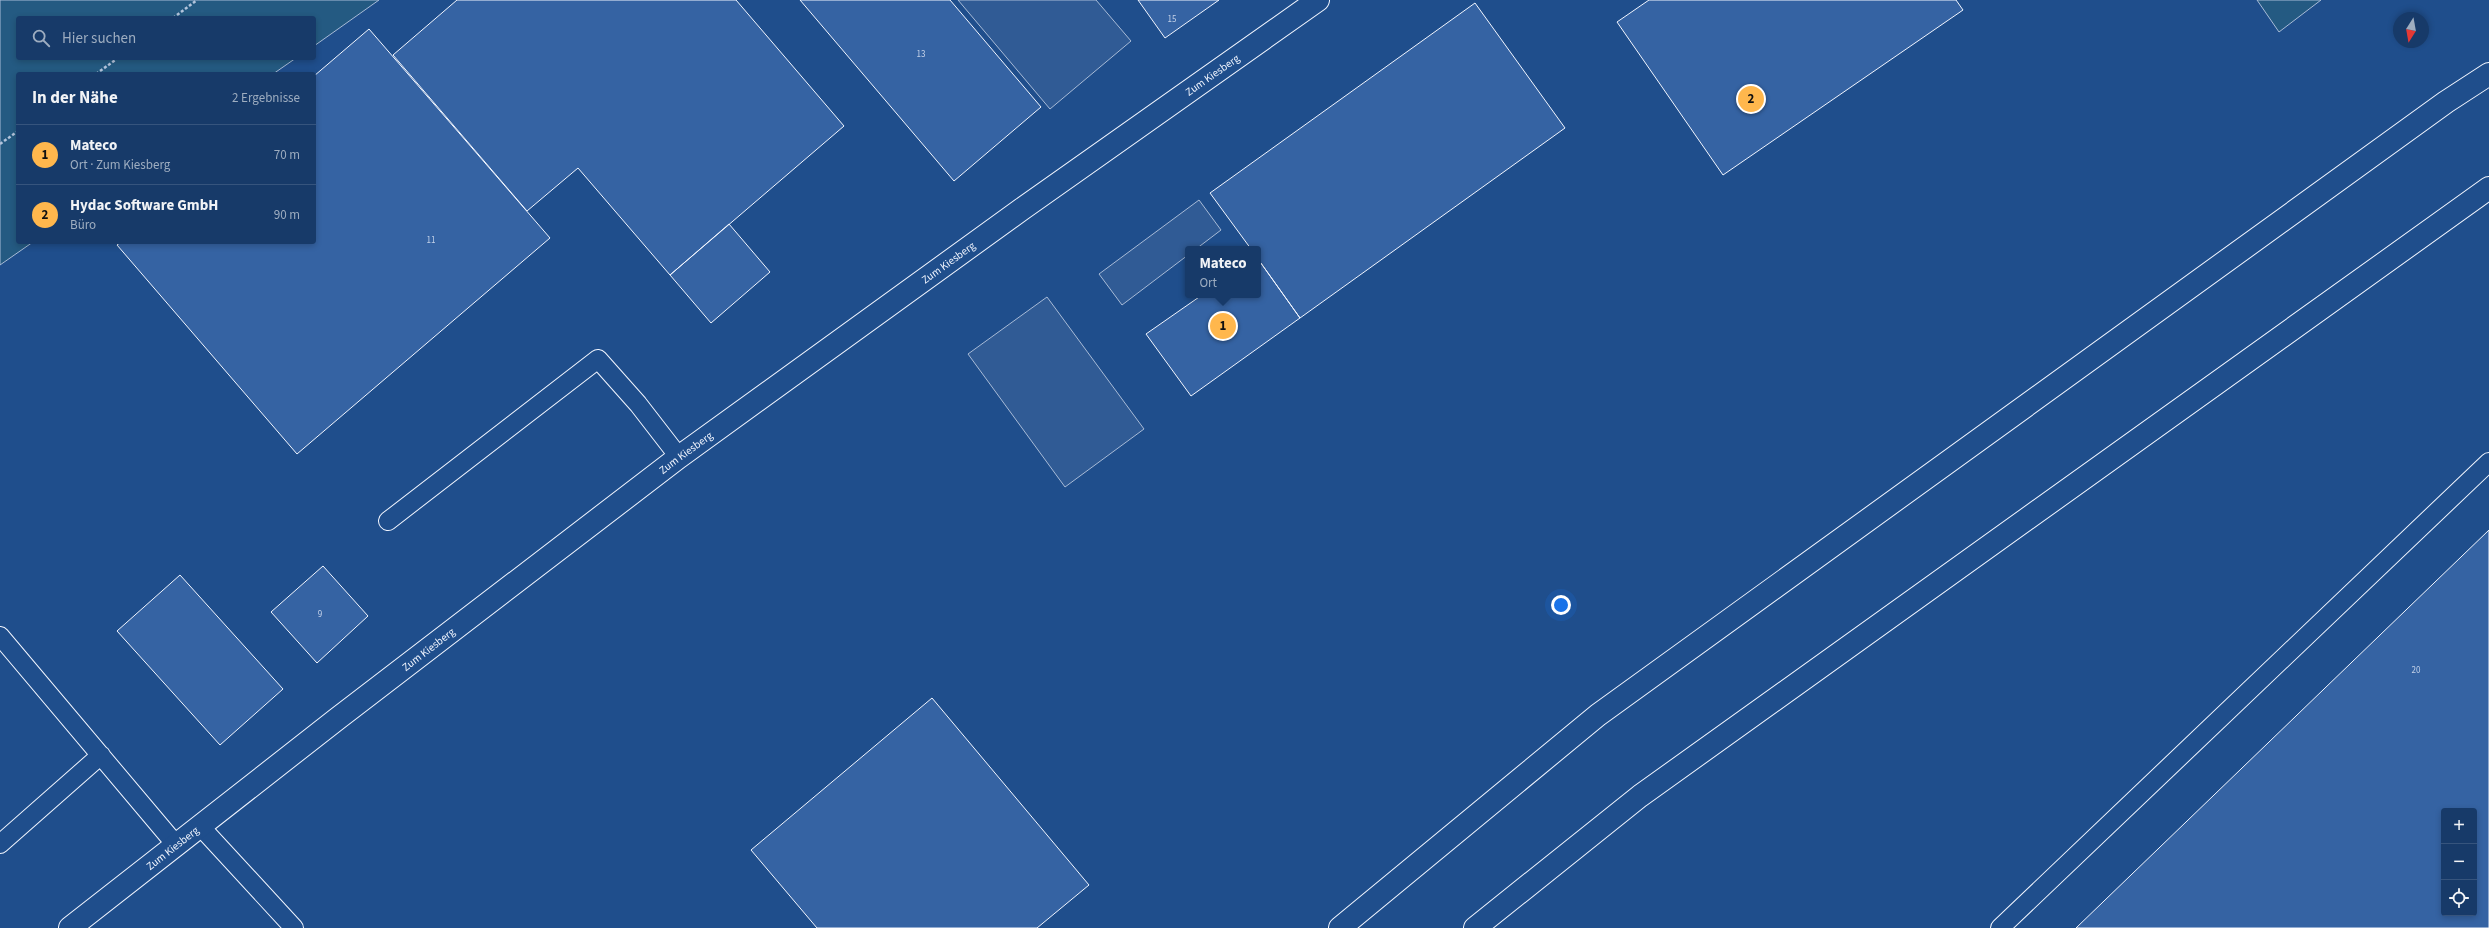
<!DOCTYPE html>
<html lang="de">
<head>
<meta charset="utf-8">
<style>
	body { margin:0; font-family:"Source Sans 3",sans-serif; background:#20416f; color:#f1f3f6 }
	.controls { position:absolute; right:12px; bottom:12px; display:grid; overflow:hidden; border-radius:4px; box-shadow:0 2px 6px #0003 }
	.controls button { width:36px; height:36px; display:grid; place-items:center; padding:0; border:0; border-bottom:1px solid #36547d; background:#173a69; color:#f1f3f6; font:20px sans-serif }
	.compass { position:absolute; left:2393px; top:12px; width:36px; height:36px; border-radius:50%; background:#173a69; box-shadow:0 2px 6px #0003; rotate:191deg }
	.you { position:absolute; left:1561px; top:605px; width:14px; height:14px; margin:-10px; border:3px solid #fff; border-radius:50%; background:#1a73e8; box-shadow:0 0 0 6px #1a73e833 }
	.badge { display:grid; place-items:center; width:26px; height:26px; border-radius:50%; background:#ffb74d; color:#111; font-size:13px; font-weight:700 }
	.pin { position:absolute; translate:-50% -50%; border:2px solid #fff; box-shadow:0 1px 4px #0006 }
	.popup { position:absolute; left:1185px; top:246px; width:76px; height:52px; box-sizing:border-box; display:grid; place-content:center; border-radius:4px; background:#173a69; filter:drop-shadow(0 1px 3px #0005); font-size:13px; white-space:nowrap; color:#9eadc0 }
	.popup b { font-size:15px; color:#f1f3f6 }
	.popup::after { content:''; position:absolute; left:50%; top:100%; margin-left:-8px; border:8px solid transparent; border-top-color:#173a69 }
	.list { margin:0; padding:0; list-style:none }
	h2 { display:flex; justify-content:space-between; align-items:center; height:52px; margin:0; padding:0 16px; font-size:17px }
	h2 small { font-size:13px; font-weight:400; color:#9eadc0 }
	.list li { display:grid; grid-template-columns:26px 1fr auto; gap:12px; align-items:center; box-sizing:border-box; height:60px; padding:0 16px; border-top:1px solid #36547d }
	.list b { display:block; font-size:15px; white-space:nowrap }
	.list p { margin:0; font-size:13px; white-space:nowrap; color:#9eadc0 }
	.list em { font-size:13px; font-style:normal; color:#9eadc0 }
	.icon { flex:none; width:22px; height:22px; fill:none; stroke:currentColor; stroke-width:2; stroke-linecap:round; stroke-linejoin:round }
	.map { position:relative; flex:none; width:2489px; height:928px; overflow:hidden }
	.search { position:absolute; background:#173a69; box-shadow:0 2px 6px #0003; left:16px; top:16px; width:300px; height:44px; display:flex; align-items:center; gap:10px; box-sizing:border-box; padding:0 14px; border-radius:4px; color:#9eadc0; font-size:15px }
	.panel { position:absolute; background:#173a69; box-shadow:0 2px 6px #0003; left:16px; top:72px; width:300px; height:172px; border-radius:4px }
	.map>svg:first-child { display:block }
	.green { fill:#245a82; stroke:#a8bbd7 }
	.parking { fill:#305b95; stroke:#a8bbd7 }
	.building { fill:#3563a3; stroke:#f2f6ff; fill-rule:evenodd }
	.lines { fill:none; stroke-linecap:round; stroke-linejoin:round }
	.lane-casing { stroke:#f2f6ff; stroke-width:20 }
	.street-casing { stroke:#f2f6ff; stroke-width:24 }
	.highway-casing { stroke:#f2f6ff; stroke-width:24 }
	.path { stroke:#b3c4dc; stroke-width:2.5; stroke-dasharray:3 2; stroke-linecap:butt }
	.lane { stroke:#1f4e8c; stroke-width:18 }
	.street { stroke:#1f4e8c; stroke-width:22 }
	.highway { stroke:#1f4e8c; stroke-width:22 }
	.labels { text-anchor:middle; stroke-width:3; stroke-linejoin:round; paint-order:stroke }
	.number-label { font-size:9px; fill:#c3d1e8 }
	.street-label { font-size:11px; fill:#f2f6ff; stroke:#1f4e8c }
</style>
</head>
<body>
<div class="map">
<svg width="2489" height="928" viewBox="0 0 2489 928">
	<rect width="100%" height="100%" fill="#1f4e8c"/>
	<path class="green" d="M0,0H379L314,46V18H18V58H296L273,74H18V242H33L0,265Z
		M2257,0H2321L2279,32Z"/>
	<path class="parking" d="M958,0H1096L1131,41L1050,109Z
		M1199,200L1221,230L1196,249H1188V255L1122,305L1099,274Z
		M1047,297L1144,429L1065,487L968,354Z"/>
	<path class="building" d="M457,0H736L844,126L670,275L578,168L527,211L393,55Z
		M800,0H950L1041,107L954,181Z
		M1138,0H1219L1165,38Z
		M1649,0H1956L1963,10L1723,175L1617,22Z
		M1475,3L1565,128L1300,318L1258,259V249H1251L1210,193Z
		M369,29L550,238L297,454L117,245L121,242H314V76Z
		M729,224L770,272L711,323L670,275Z
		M1258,259L1300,318L1191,396L1146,334L1202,295H1258Z
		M2489,530V928H2076ZM2444,811H2474V913H2444Z
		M323,566L368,616L317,663L271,612Z
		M180,575L283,689L220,745L117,631Z
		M932,698L1089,885L1037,928H817L751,850Z"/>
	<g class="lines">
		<g class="lane-casing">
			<path id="lane" d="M388,521L598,359L638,404L679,457
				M0,636L177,846
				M200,826L294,928
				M0,844L101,755
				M2000,928L2489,462"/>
		</g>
		<g class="street-casing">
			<g id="street">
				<path id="s1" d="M70,928L337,719L679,457L1022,209L1318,0"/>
			</g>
		</g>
		<g class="highway-casing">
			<path id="highway" d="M1340,928L1598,715L2446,102L2489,74
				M1475,928L1640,796L2489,188"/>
		</g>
		<path class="path" d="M173,18L197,0
			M96,74L118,58
			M0,144L18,131"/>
		<use href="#lane" class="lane"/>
		<use href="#street" class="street"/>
		<use href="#highway" class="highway"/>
	</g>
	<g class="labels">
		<g class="number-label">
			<text x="1172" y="22">15</text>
			<text x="921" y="57">13</text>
			<text x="431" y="243">11</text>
			<text x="320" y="617">9</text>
			<text x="2416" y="673">20</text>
		</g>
		<g class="street-label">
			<text dy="4" stroke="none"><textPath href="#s1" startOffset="1426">Zum Kiesberg</textPath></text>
			<text dy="4" stroke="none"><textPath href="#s1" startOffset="1102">Zum Kiesberg</textPath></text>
			<text dy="4" stroke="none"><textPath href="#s1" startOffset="778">Zum Kiesberg</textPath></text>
			<text dy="4" stroke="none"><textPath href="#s1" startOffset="454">Zum Kiesberg</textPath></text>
			<text dy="4" stroke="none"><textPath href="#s1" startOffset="130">Zum Kiesberg</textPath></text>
		</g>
	</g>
</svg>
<div class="controls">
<button>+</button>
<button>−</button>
<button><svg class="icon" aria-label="locate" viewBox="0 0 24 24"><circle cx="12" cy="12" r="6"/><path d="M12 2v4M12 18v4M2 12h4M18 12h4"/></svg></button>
</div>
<svg class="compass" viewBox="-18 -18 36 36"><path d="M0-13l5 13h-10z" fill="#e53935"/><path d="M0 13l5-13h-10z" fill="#9eadc0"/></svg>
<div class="you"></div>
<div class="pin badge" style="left:1223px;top:326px">1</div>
<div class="popup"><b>Mateco</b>Ort</div>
<div class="pin badge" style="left:1751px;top:99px">2</div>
<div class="search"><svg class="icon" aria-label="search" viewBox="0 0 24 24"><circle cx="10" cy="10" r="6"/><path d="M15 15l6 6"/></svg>Hier suchen</div>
<section class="panel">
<h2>In der Nähe<small>2 Ergebnisse</small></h2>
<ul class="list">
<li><span class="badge">1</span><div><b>Mateco</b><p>Ort · Zum Kiesberg</p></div><em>70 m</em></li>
<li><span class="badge">2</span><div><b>Hydac Software GmbH</b><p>Büro</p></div><em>90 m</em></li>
</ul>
</section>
</div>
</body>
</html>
